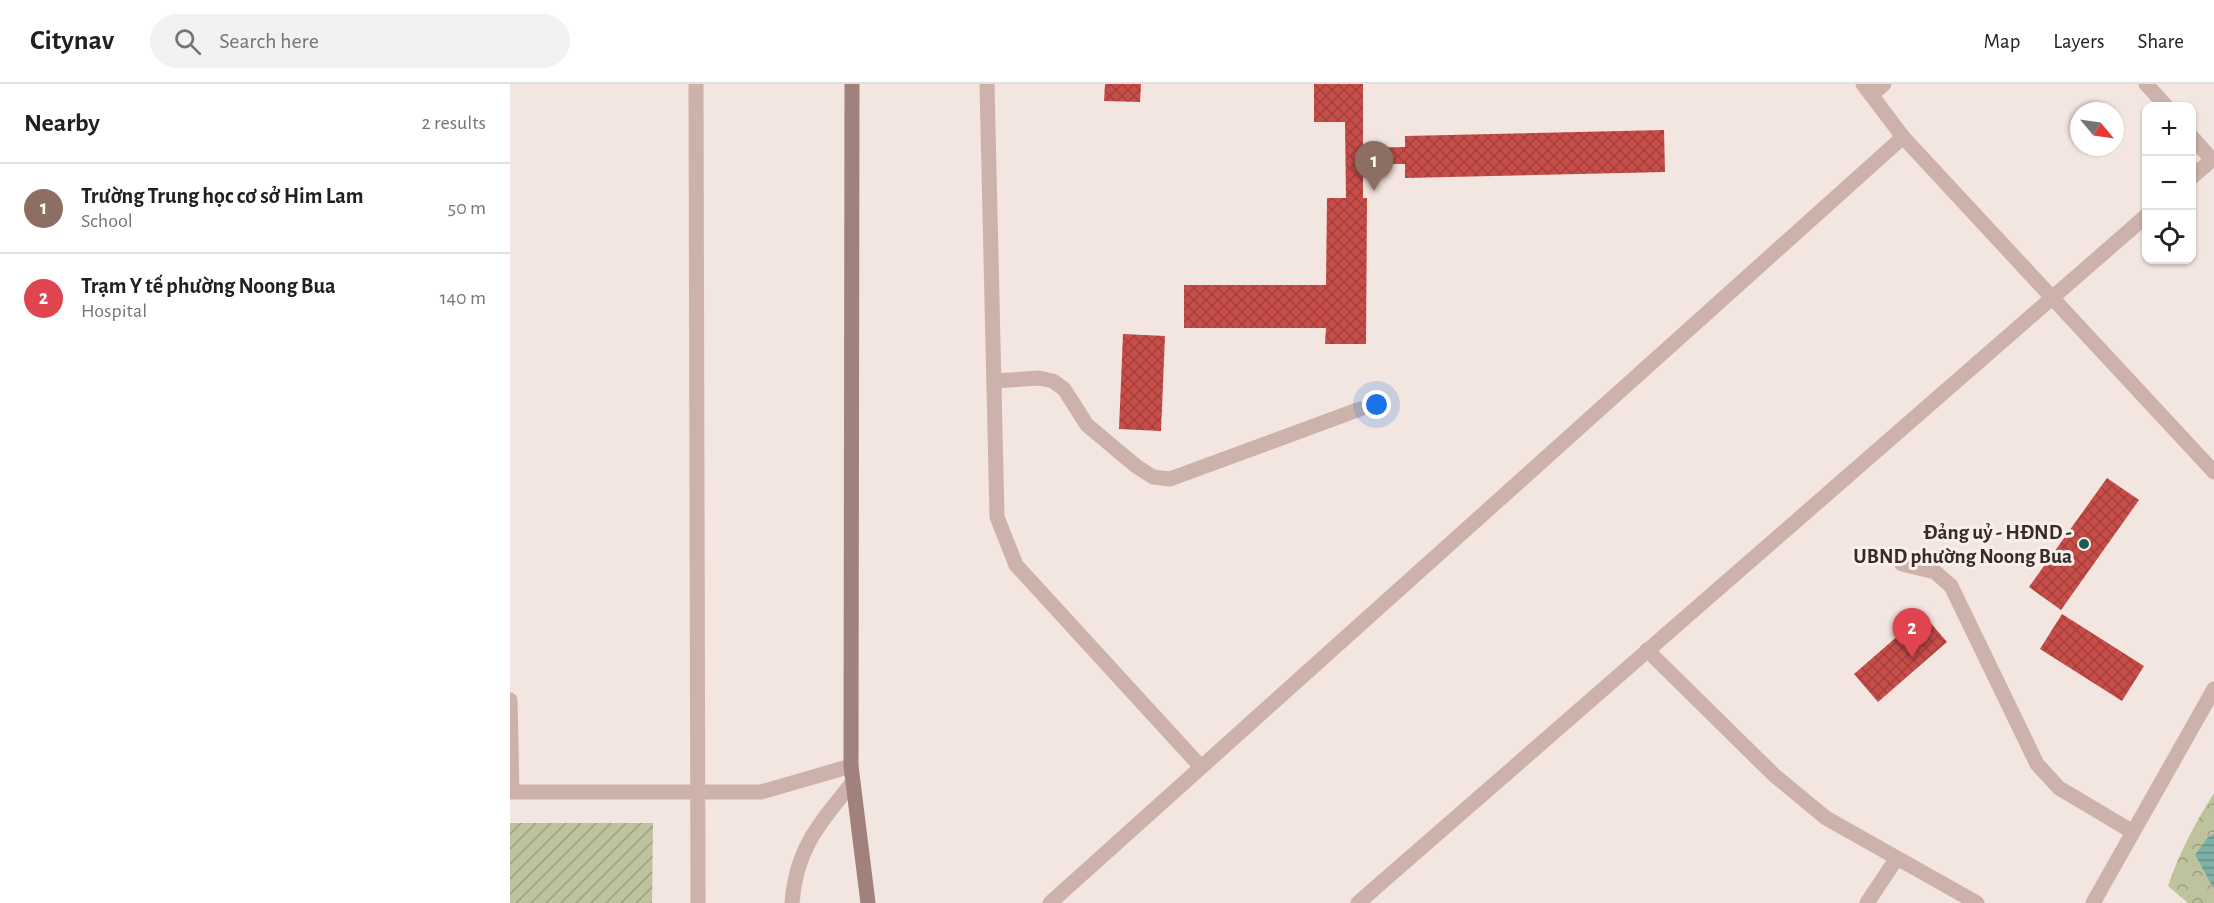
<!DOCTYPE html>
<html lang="en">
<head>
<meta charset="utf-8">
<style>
	body { margin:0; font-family:"Alegreya Sans",sans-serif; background:#f2f2f2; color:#202124 }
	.controls { position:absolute; right:18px; top:18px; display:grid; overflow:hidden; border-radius:12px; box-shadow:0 2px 4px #0004 }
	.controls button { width:54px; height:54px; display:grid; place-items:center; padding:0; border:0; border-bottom:2px solid #e0e0e0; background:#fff; color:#202124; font:30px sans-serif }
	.compass { position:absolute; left:1560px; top:18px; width:54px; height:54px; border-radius:50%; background:#fff; box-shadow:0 2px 4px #0004; rotate:119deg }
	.you { position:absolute; left:867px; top:321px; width:21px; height:21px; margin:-15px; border:4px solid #fff; border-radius:50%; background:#1a73e8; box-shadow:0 0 0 9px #1a73e833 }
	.badge { display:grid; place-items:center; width:39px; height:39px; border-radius:50%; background:#ea580c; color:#fff; font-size:20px; font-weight:700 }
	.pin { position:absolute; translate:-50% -50px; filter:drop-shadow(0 2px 3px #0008) }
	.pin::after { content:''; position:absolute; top:32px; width:21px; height:18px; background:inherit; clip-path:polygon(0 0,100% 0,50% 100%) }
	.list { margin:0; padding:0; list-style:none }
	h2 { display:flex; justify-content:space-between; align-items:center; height:78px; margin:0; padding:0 24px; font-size:26px }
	h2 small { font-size:20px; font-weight:400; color:#757577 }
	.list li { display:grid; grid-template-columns:39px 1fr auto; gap:18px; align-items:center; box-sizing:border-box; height:90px; padding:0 24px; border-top:2px solid #e0e0e0 }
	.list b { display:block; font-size:22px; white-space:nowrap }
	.list p { margin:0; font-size:20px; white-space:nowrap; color:#757577 }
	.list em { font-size:20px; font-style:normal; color:#757577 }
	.icon { flex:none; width:33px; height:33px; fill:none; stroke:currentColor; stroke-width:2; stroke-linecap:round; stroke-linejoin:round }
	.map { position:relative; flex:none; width:1704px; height:819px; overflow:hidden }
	header { display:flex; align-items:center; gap:36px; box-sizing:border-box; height:84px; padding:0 30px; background:#fff; border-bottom:2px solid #e0e0e0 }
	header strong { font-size:28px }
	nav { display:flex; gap:33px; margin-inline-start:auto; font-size:21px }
	.search { width:420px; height:54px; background:#f2f2f2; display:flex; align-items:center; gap:15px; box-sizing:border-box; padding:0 21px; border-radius:33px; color:#757577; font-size:22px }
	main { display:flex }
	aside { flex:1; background:#fff }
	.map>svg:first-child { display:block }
	.park { fill:url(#park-crowns) }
	.garden { fill:url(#garden-furrows) }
	.water { fill:url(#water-rules) }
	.building { fill:url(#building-cross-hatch) }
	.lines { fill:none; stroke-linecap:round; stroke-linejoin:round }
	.lane { stroke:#ccb2aa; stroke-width:15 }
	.street { stroke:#ccb2aa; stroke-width:15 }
	.secondary { stroke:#a0817b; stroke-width:15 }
	.poi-dot { fill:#1e5c53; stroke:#faf0eb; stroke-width:2 }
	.labels { text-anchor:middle; stroke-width:6; stroke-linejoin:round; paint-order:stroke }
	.poi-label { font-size:21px; font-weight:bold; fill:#392b2a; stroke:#faf0eb; text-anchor:end }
</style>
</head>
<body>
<header>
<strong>Citynav</strong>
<div class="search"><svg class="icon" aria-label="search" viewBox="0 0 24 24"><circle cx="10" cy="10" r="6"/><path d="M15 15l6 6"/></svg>Search here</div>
<nav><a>Map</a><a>Layers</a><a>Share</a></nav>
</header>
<main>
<aside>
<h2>Nearby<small>2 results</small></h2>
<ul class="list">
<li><span class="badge" style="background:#8d6e63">1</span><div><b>Trường Trung học cơ sở Him Lam</b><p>School</p></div><em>50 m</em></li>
<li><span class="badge" style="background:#e0444e">2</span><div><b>Trạm Y tế phường Noong Bua</b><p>Hospital</p></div><em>140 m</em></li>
</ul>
</aside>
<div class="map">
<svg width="1704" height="819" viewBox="0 0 1704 819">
	<defs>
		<pattern id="park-crowns" width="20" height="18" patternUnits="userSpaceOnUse" patternTransform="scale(1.5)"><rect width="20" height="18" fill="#bec39e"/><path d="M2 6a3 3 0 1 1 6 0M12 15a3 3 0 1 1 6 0" fill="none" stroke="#9b9f81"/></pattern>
		<pattern id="garden-furrows" width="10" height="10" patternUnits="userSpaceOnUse" patternTransform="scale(1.5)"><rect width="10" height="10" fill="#bec39e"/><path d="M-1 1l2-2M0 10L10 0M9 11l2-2" fill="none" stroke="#9b9f81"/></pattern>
		<pattern id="water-rules" width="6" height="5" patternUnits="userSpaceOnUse" patternTransform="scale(1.5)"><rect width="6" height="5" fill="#7db1a8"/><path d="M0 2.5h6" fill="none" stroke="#679089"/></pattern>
		<pattern id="building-cross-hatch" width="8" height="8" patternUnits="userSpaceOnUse" patternTransform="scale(1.5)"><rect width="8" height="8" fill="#c84d48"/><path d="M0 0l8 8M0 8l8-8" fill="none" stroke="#a3403c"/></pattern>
	</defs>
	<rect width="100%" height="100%" fill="#f3e5df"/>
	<path class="park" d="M1704,709V819H1678L1658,802C1669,769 1685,739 1704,709Z"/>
	<path class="garden" d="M0,739H143L142,819H0Z"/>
	<path class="water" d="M1704,750V805L1685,771L1698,753Z"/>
	<path class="building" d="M595,0H631L630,18L594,17Z
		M804,0H853V64L895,63V52L1154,46L1155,88L895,94V80H853V114H857L856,260H815L816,244H674V201H816L817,114H836L835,38H804Z
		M613,250L655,252L651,347L609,345Z
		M1597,394L1629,416L1551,526L1519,503Z
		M1413,530L1437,558L1368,618L1344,590Z
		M1552,530L1634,582L1612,617L1530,565Z"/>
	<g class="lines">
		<path class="lane" d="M484,297L529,294L543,297L554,305L577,341L626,382L643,393L660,395L850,325
			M1392,480L1425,488L1441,502L1527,680L1549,704L1623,748"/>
		<path class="street" d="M186,0L188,819
			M477,0L487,433L506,481L691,683
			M1353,0L1393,53L1704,388
			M1636,0L1656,22
			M1361,11L1374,0
			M1682,53L1702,76
			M1682,93L1704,74
			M1137,566L1264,691L1316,734L1467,819
			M0,616L2,708
			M0,708H251L341,682
			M282,819C286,764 310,739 343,698
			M540,819L1393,53
			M848,819L1636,132
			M1357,819L1387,774
			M1583,819L1704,605"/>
		<path class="secondary" d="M342,0L341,682L358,819"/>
	</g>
	<circle class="poi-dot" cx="1574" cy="460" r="6"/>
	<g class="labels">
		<g class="poi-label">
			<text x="1562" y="455">Đảng uỷ - HĐND -<tspan x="1562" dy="24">UBND phường Noong Bua</tspan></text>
		</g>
	</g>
</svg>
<div class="controls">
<button>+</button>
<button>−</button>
<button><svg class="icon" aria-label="locate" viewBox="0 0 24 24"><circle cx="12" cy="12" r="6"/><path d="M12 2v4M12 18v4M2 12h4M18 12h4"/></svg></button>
</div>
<svg class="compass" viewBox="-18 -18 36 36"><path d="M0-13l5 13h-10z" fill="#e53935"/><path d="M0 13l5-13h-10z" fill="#757577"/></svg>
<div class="you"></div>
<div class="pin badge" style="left:864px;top:107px;background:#8d6e63">1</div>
<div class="pin badge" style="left:1402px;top:574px;background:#e0444e">2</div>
</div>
</main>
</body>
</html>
